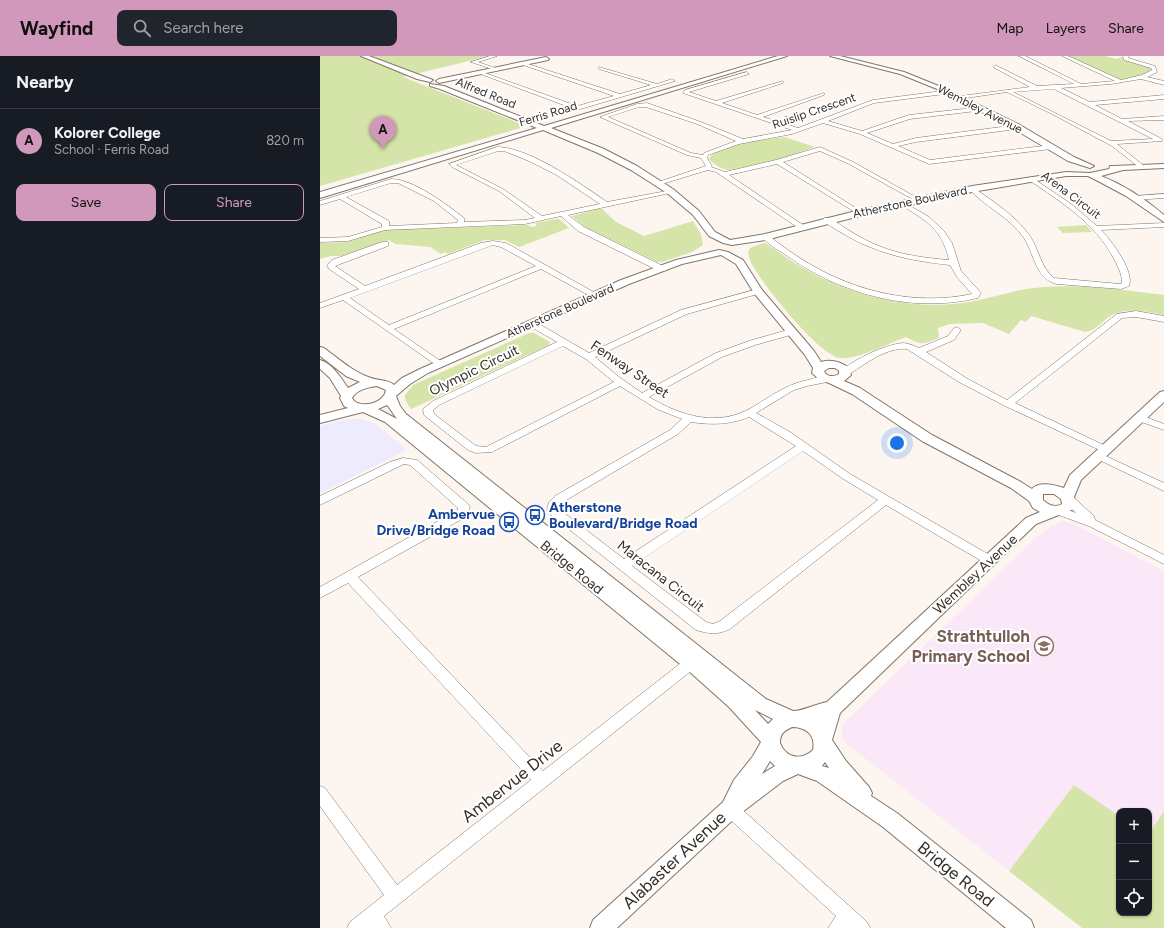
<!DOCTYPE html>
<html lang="en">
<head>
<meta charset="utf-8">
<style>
	body { margin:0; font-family:Figtree,sans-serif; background:#20242c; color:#f1f3f6 }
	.controls { position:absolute; right:12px; bottom:12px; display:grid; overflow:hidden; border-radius:8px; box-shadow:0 1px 3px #0004 }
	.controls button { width:36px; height:36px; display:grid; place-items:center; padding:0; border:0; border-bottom:1px solid #363941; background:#171b24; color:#f1f3f6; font:20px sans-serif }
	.you { position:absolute; left:577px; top:387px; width:14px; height:14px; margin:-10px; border:3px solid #fff; border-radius:50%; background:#1a73e8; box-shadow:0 0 0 6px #1a73e833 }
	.badge { display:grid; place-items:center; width:26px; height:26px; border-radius:50%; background:#d298bb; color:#111; font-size:13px; font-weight:700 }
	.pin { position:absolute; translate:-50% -33px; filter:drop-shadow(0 1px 2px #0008) }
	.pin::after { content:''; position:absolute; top:21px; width:14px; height:12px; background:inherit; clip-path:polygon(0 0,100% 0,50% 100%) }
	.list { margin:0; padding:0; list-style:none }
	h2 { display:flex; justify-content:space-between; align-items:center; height:52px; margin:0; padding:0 16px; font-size:17px }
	h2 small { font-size:13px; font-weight:400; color:#9ea1a6 }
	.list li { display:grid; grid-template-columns:26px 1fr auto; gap:12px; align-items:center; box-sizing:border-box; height:64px; padding:0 16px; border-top:1px solid #363941 }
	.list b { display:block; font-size:15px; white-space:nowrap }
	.list p { margin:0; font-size:13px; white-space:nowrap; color:#9ea1a6 }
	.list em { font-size:13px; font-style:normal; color:#9ea1a6 }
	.actions { display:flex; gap:8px; padding:12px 16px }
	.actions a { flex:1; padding:9px 0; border:1px solid #d298bb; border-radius:8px; text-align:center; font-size:14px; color:#d298bb }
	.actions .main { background:#d298bb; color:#111 }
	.icon { flex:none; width:22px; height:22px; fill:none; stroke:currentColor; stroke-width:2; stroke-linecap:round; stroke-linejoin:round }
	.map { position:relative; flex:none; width:844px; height:872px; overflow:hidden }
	header { display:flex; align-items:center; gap:24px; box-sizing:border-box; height:56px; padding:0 20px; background:#d298bb; color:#111 }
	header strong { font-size:19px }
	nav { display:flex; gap:22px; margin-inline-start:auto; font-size:14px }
	.search { width:280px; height:36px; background:#20242c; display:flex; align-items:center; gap:10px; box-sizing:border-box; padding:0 14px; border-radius:8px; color:#9ea1a6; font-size:15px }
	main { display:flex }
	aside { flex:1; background:#171b24 }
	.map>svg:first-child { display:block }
	.commercial { fill:#eeebfd }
	.education { fill:#fae7f7 }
	.green { fill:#d5e4a8 }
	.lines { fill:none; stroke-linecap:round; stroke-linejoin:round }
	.minor-casing { stroke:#837567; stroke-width:1 }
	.tertiary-casing { stroke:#837567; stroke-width:2 }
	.minor { fill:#fff; fill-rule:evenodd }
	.tertiary { fill:#fff; fill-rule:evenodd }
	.labels { text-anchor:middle; stroke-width:4; stroke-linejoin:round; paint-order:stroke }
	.far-street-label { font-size:12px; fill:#352f29; stroke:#fff }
	.street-label { font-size:14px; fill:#352f29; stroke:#fff }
	.transit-label { font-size:14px; font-weight:bold; fill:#164399; stroke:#fff; text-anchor:start }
	.near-education-label { font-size:17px; font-weight:bold; fill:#785e54; stroke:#fff; text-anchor:end }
	.near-street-label { font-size:17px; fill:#352f29; stroke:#fff }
</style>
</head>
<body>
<header>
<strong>Wayfind</strong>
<div class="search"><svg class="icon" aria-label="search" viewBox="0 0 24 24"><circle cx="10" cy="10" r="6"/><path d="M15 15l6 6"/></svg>Search here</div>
<nav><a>Map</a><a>Layers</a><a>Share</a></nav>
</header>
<main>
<aside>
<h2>Nearby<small></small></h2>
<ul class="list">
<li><span class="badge">A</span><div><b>Kolorer College</b><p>School · Ferris Road</p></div><em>820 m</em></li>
</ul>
<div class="actions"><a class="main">Save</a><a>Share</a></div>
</aside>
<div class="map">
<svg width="844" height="872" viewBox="0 0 844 872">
	<rect width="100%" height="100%" fill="#fdf6f0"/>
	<path class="commercial" d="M28,363H41L53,366L87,394L0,437V370L13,366Z"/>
	<path class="education" d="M743,465L754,468L844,515V755L829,778V755H799V760L754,729L689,815L528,689L522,681V672L524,667L717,481L728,472Z"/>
	<path class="green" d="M0,0H169L83,21L201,68L200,72L0,130Z
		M745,0H785L796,3L805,0L802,2L828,10L832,14V16L803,24L798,23Z
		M464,81L495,91L461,103L410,114C403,114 394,109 389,103C394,89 450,83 464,81Z
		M278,153H282L296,166L324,180L373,165L381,178L383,189L372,196L342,206H337L265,171L252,160Z
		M236,163H239L249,172L199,191L185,184H165L128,198L125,196L121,198L110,191L75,188L69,184L21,200H11L0,203V187L27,186L62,174L208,169L211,171L217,170L215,167Z
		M766,169L772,176L743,177L737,171Z
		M443,187L447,188C460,197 472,206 485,213C532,240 589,254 643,247C670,243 695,233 723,231C764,228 804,234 844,239V259C829,256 809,251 794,258C784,262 777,275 765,276L711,260L706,266L701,264L689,278L663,267L629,268L618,272L619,282C603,288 602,290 586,281C570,287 536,304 520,302C500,300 443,229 433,210C430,206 429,201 428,196L430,192Z
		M209,277H214L230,286L229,289L91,353C88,349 84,344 85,339L93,329Z
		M754,729L799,760V857H829V778L844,755V872H762L689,815Z"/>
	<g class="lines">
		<g class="minor-casing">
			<path id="minor" d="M170,0H177L158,6L178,13V15L151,6Z
				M699,0H705L761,28L795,25L742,0H748L801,24L822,19L832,14L831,12L804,4L803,0H809L808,2L835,10L837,16L827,21L844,25V29L821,23L791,28L741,32L770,46L844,39V43L775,49L802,63L844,60V64L808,65L842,83V85L797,88L824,110V112H820L792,90L732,58L687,36L639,43L638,42L641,40L710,31L673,11L675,9L717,30L754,28ZM734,33L833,83L791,85L693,36Z
				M205,7L300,38L331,29L279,13V11L337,28L352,23L355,25L257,54L158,17L162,16L257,50L294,40L203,9Z
				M427,16L429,18L369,36L396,45L463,25V27L402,47L437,59L504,37V39L443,61L478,72L553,44L630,34L633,36L632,37L554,47L508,65L542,75L589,59L662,51L665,53L664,54L590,63L547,77L573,88L596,82L697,69L700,71L697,73L596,86L578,90L610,104L731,89L734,91L731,93L609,108L540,78L503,67L472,78L419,88L388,99L387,102L392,110L391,111L405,116L456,104L500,91L533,106L601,144L596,145L529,108L500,95L463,106L542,156V158H538L457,108L409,119L483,169V173H480L396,116L388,114L342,128H338V126L386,110L381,102L367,99L280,61L317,48L327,47L381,66L423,83L472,74L363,37L365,34ZM319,51H326L377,68L416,85L384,97L383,99L371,97L288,61Z
				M177,91C209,91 261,128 287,146L352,134L353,135L350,137L248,159L264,171L345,211V215H339L258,175L241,160L205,168L65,174L28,185L0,186V182L28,181L62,171V168L20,143L0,149V145L71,123C93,123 126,148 144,162V166L205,164L215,162L179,135L132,111L129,108ZM178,95H184L209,105L235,118L280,148L222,160L183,133L136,109ZM71,127H78L114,145L138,164L137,167L69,170V165L26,141Z
				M711,121L751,148L777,170L844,167V171L781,174C791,184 815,216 809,230L801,233L737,228C715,223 715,199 704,182C690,161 665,151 649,133L654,132C674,146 696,160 710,180C719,194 721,212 734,222L800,228L802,227C802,217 797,209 793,201C774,166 741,146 709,124L708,123Z
				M844,138V142L815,144L812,142L815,140Z
				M582,145L609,161L624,175L632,187L641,215L661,237L658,242C592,258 520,238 466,199C458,194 448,188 441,181L445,179H448C461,189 474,199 488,207C536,236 596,250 652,238L637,221L630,209C592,205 557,198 524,178C517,174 509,170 503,164L504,162H510C525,172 541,183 559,190C581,199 605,202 629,204C621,171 607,166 580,148L579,147Z
				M173,185L186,187L279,239L278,241H272L221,213L74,273L122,306L124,308L119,311L23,244L0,252V247L39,233L9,213L7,209L12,204L62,186H68V190L15,210L45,230L161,187ZM173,189L181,191L216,210L69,269L30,242Z
				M438,233L442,235L441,237L367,258L275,301L299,321L322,337L396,297L429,285L471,273L474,274L475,276L474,278L435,289L402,301L329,341C361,360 398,372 433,351C451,340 467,328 488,324C495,322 505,319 512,321L514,323L512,325L487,330L474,334L436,357L470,376L530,418L673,501L675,504L673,507L669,508L665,507L566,449L410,573C398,579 389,578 376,574L231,459L227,453L229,446L235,440L350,374L362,363L337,353L300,330L172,396L156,397L148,394L104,359L103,353L113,345L237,286L208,269L207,267L208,265H214L269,297L361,254ZM243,290L266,303L294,326L166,391L156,390L114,358L113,354L119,349ZM429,361L476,390L304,503L239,453L240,448L243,446L358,378L371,366C391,369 410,369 429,361ZM483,395L522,422L558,444L400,565L393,568L386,566L312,510Z
				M816,255L844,260V266L816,261L802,262L695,347L790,392L791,394L786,397L685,350L639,326L587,293C571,291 552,303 540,311C535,314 531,318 526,319L521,316C531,304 569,287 584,287C590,288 595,290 599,292L628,280L634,272L637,271L641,274L634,284L606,296L646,322L687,344L797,258Z
				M820,359L844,368V374L816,364L815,362L816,360Z
				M779,397L844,427V435L775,402L774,400L775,398Z
				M83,402L97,404L148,448L150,451L147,459L142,463L38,521L223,715L366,603L371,602L376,603L378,607L376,611L64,860L71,872H27L30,866L64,839L0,750V730L5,732L77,829L211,724L28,527L0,542V531L138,454V452L90,409L84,408L0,449V440L70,406Z
				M749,440L753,441L774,460L775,464L844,499V508L771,471L736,458L734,455L736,452L740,451L756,457L743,444L745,441Z
				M410,746L416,748L547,866L550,872H508L516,860L404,758L402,753L404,748Z"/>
		</g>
		<g class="tertiary-casing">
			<path id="tertiary" d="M41,0H49L113,24L110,26L97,23Z
				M458,0H467L231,72L284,93L317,110L353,133L379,155L395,176L410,184L445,178L540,154L652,130L746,116L770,117L789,113L790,110H793L844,108V112L803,114L781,120C804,129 825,143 844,159V166L806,140L778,125L768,120H746L652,136L540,160L445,184L412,189L403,187L389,180L373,159L347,137L311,114L278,97L223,74L0,142V136L217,72L120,33L110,30V28L124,30L224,70Z
				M510,0H520L584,16L626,33L700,69L754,101L774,110L770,112L748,105L694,73L622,35L580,18Z
				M226,1L229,3L228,4L119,27L116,25L119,23Z
				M399,194L408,196L423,204L442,234L494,295L501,306C511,303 521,306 529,312L531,319L524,325L540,332L612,379L701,426L712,433C719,425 735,429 744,432L750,419L840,336L844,335V346L761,424L754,441L756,450L754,453L716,468L520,657L512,684L526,705L549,731L552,737L551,740L577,757L711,864L714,872H686L563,771L497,725L478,718L463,725L417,760L297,872H270L273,864L403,746L414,724L433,700L441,686L409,651L371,617L65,366L43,356L0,367V359L28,352L24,350L20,342L21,340L10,322L0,313V304C12,307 21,322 28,332L40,326L26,320L0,300V291L4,292C19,303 33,316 51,322C59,325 67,323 74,329L82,322L100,313L301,224L356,204ZM401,199L416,208L434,237L485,299L493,312L492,317L500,324L509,327L532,338L602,385L691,432L709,445L713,452L720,456L706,462L507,646C496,648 483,655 473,655L446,643L86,358L80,350L76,340L90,328L108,317L309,228L362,208ZM509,312H515L519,315V318C514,321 506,321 504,315ZM57,330L66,334C64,347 44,352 34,345L32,342C36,334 48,331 57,330ZM67,349L68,350L77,363L58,353ZM723,438H734L741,443L742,448C735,452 728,449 723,444ZM435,654L453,663L448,668ZM472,671C486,671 496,679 493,694C481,705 466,702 460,687C460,677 464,675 472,671ZM450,705L455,710L442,718ZM505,706L509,712L502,710Z"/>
		</g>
		<use href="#minor" class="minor"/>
		<use href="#tertiary" class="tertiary"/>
	</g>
	<defs>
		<g id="bus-ring" transform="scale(1)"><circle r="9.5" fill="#fff" stroke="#1a4fb4" stroke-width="1.5"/><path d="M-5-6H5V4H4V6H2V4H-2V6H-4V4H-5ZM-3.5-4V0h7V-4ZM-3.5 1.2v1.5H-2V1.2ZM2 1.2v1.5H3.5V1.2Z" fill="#1a4fb4"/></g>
		<g id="school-ring" transform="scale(1)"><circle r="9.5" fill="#fff" stroke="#8d6e63" stroke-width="1.5"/><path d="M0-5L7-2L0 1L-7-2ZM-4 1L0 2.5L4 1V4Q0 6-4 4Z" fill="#8d6e63"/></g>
	</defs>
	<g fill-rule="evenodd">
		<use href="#bus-ring" x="215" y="459"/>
		<use href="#bus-ring" x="189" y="466"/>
		<use href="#school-ring" x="724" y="590"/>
	</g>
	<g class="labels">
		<g class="far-street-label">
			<text transform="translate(166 37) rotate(22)" y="4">Alfred Road</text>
			<text transform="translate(660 53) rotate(27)" y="4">Wembley Avenue</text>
			<text transform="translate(494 55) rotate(-19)" y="4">Ruislip Crescent</text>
			<text transform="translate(228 58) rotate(-17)" y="4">Ferris Road</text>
			<text transform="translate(751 139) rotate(37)" y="4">Arena Circuit</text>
			<text transform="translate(590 146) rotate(-12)" y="4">Atherstone Boulevard</text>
			<text transform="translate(240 255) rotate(-24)" y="4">Atherstone Boulevard</text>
		</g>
		<g class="street-label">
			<text transform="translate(310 313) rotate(34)" y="5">Fenway Street</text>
			<text transform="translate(154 314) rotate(-26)" y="5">Olympic Circuit</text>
			<text transform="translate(252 511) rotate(39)" y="5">Bridge Road</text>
			<text transform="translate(655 518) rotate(-43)" y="5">Wembley Avenue</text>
			<text transform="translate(341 520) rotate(38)" y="5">Maracana Circuit</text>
		</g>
		<g class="transit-label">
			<text x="229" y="456">Atherstone<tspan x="229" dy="16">Boulevard/Bridge Road</tspan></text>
			<text x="175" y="463" text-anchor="end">Ambervue<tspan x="175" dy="16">Drive/Bridge Road</tspan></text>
		</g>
		<g class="near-education-label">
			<text x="710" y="586">Strathtulloh<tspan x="710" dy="20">Primary School</tspan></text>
		</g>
		<g class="near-street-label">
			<text transform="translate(192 725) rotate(-38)" y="6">Ambervue Drive</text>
			<text transform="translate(354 804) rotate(-43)" y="6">Alabaster Avenue</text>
			<text transform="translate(636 818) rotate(39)" y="6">Bridge Road</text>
		</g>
	</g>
</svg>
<div class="controls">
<button>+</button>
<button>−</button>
<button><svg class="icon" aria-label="locate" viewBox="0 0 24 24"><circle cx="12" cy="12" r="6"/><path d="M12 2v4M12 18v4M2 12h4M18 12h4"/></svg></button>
</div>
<div class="you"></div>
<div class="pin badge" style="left:63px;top:93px">A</div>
</div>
</main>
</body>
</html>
